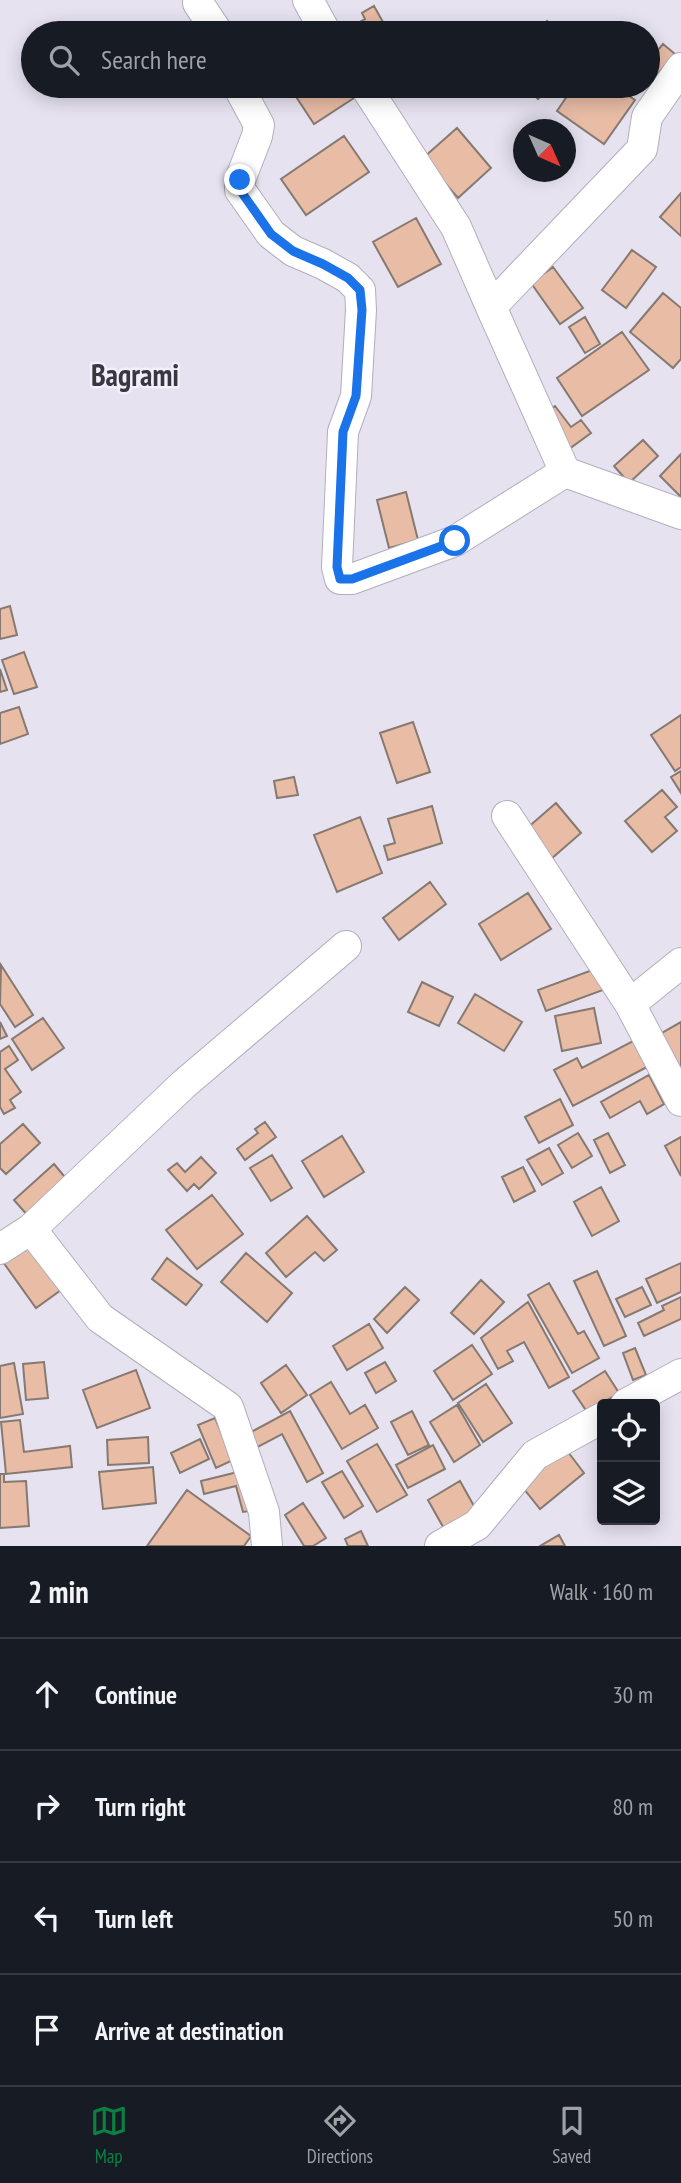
<!DOCTYPE html>
<html lang="en">
<head>
<meta charset="utf-8">
<style>
	body { margin:0; font-family:"PT Sans Narrow",sans-serif; background:#20242c; color:#f1f3f6 }
	.controls { position:absolute; right:21px; bottom:21px; display:grid; overflow:hidden; border-radius:7px; box-shadow:0 4px 18px #0003 }
	.controls button { width:63px; height:63px; display:grid; place-items:center; padding:0; border:0; border-bottom:2px solid #363941; background:#171b24; color:#f1f3f6; font:35px sans-serif }
	.compass { position:absolute; left:513px; top:119px; width:63px; height:63px; border-radius:50%; background:#171b24; box-shadow:0 4px 18px #0003; rotate:135deg }
	.stop { position:absolute; width:21px; height:21px; margin:-16px; border:5px solid #1a73e8; border-radius:50%; background:#fff }
	.stop.end { background:#1a73e8; border-color:#fff; box-shadow:0 2px 7px #0008 }
	.list { margin:0; padding:0; list-style:none }
	h2 { display:flex; justify-content:space-between; align-items:center; height:91px; margin:0; padding:0 28px; font-size:30px }
	h2 small { font-size:23px; font-weight:400; color:#9ea1a6 }
	.list li { display:grid; grid-template-columns:46px 1fr auto; gap:21px; align-items:center; box-sizing:border-box; height:112px; padding:0 28px; border-top:2px solid #363941 }
	.list b { display:block; font-size:26px; white-space:nowrap }
	.list em { font-size:23px; font-style:normal; color:#9ea1a6 }
	.icon { flex:none; width:38px; height:38px; fill:none; stroke:currentColor; stroke-width:2; stroke-linecap:round; stroke-linejoin:round }
	.map { position:relative; flex:none; width:681px; height:1546px; overflow:hidden }
	.search { position:absolute; background:#171b24; box-shadow:0 4px 18px #0003; left:21px; right:21px; top:21px; height:77px; display:flex; align-items:center; gap:18px; box-sizing:border-box; padding:0 24px; border-radius:38px; color:#9ea1a6; font-size:26px }
	.sheet { height:539px; background:#171b24 }
	nav { display:flex; justify-content:space-around; align-items:center; box-sizing:border-box; height:98px; border-top:2px solid #363941; background:#171b24; font-size:19px; color:#9ea1a6 }
	nav a { display:grid; justify-items:center; gap:4px }
	nav .on { color:#0b8043 }
	.map>svg:first-child { display:block }
	.building { fill:#e8bca5; stroke:#867972; stroke-width:2 }
	.lines { fill:none; stroke-linecap:round; stroke-linejoin:round }
	.minor-casing { stroke:#b2aebb; stroke-width:32 }
	.minor { stroke:#fff; stroke-width:30 }
	.route { stroke:#1a73e8; stroke-width:9 }
	.labels { text-anchor:middle; stroke-width:5; stroke-linejoin:round; paint-order:stroke }
	.quarter-label { font-size:30px; font-weight:bold; fill:#3a383e; stroke:#f3effd }
</style>
</head>
<body>
<div class="map">
<svg width="681" height="1546" viewBox="0 0 681 1546">
	<rect width="100%" height="100%" fill="#e6e2f0"/>
	<path class="building" d="M374,6L389,33H340L365,19L362,13Z
		M547,21L559,33H536Z
		M663,44L675,54L648,85V62Z
		M289,86H347L354,98L314,124Z
		M525,86H551L538,99Z
		M574,86H614L635,100L604,144L557,111Z
		M457,128L491,168L458,198L423,158Z
		M344,136L369,172L306,215L281,179Z
		M681,193V236L660,217Z
		M416,218L441,264L398,287L373,242Z
		M632,250L656,267L626,308L602,290Z
		M553,267L583,308L560,324L531,283Z
		M663,293L681,308V359L673,368L630,332Z
		M585,317L600,344L585,353L569,327Z
		M622,332L649,370L582,416L557,378Z
		M555,406L571,427L581,420L591,433L569,449L543,414Z
		M643,440L658,456L629,483L614,466Z
		M681,454V497L660,476Z
		M406,492L418,540L389,548L377,500Z
		M10,606L17,635L0,639V609Z
		M24,652L37,687L14,694L2,660Z
		M0,669L7,690L0,692Z
		M19,707L28,734L0,744V713Z
		M681,715V767L675,771L651,735Z
		M413,722L430,772L397,783L380,733Z
		M681,771V793L671,777Z
		M294,777L298,795L277,798L274,781Z
		M662,790L677,807L665,817L677,831L652,852L625,821Z
		M556,803L581,833L551,859L526,829Z
		M432,806L442,843L388,860L384,846L395,843L388,819Z
		M360,817L382,873L337,892L314,835Z
		M430,882L446,904L399,940L383,918Z
		M528,893L551,929L501,960L479,924Z
		M1,965L33,1015L15,1027L0,1004Z
		M595,969L603,990L546,1011L538,990Z
		M422,982L453,997L439,1026L408,1012Z
		M475,994L522,1022L504,1051L458,1023Z
		M594,1008L601,1043L562,1051L555,1016Z
		M43,1018L64,1048L32,1070L12,1039Z
		M0,1022L7,1036L0,1039Z
		M681,1022V1086L653,1038Z
		M633,1041L647,1067L573,1106L554,1070L577,1058L582,1068Z
		M9,1046L18,1060L5,1069L21,1092L10,1100L15,1108L4,1114L0,1107V1052Z
		M649,1075L664,1104L647,1114L640,1101L610,1118L601,1102Z
		M560,1099L573,1125L539,1143L525,1117Z
		M265,1122L276,1137L245,1160L237,1149L258,1133L255,1129Z
		M23,1124L40,1143L6,1174L0,1168V1144Z
		M578,1133L592,1156L572,1168L558,1145Z
		M608,1133L625,1165L610,1173L594,1140Z
		M342,1136L364,1172L324,1197L302,1161Z
		M681,1137V1176L665,1146Z
		M549,1148L563,1173L542,1185L527,1160Z
		M272,1155L292,1188L271,1201L250,1168Z
		M201,1157L216,1173L199,1189L194,1184L187,1191L168,1170L177,1163L185,1172Z
		M54,1164L69,1182L29,1217L14,1200Z
		M523,1167L535,1191L514,1202L502,1177Z
		M601,1187L619,1221L592,1236L574,1202Z
		M212,1195L243,1234L197,1269L166,1230Z
		M307,1216L337,1250L324,1261L315,1252L286,1277L266,1253Z
		M28,1244L61,1290L36,1308L3,1262Z
		M246,1253L292,1293L267,1322L221,1282Z
		M167,1258L202,1285L186,1305L152,1279Z
		M681,1263V1292L657,1303L646,1279Z
		M597,1271L626,1336L604,1346L574,1281Z
		M481,1280L504,1302L474,1334L451,1313Z
		M549,1283L578,1334L584,1331L599,1358L572,1373L528,1295Z
		M405,1287L419,1300L387,1333L374,1319Z
		M642,1287L651,1305L625,1317L616,1299Z
		M681,1297V1319L644,1336L638,1323L664,1310L662,1306Z
		M528,1302L569,1377L549,1388L524,1342L507,1351L513,1361L498,1369L481,1338Z
		M369,1324L383,1348L347,1370L333,1346Z
		M472,1345L492,1374L453,1400L434,1371Z
		M635,1348L646,1375L633,1380L623,1353Z
		M44,1362L48,1398L26,1400L23,1364Z
		M385,1362L396,1381L376,1393L365,1373Z
		M14,1363L23,1414L0,1418V1366Z
		M286,1365L307,1395L281,1413L261,1383Z
		M136,1370L150,1408L97,1428L83,1390Z
		M605,1371L619,1393L587,1412L573,1391Z
		M331,1382L350,1414L365,1405L378,1428L342,1449L310,1395Z
		M486,1384L512,1423L483,1442L458,1403Z
		M457,1405L480,1445L454,1462L430,1422Z
		M290,1411L323,1473L307,1482L282,1434L250,1451L242,1437Z
		M412,1411L429,1445L408,1455L391,1422Z
		M215,1418L233,1460L216,1468L198,1425Z
		M20,1420L24,1452L70,1446L72,1467L6,1474L1,1422Z
		M148,1437L149,1463L108,1465L107,1440Z
		M200,1439L209,1459L180,1473L171,1453Z
		M377,1444L407,1495L377,1512L347,1461Z
		M433,1445L445,1469L408,1488L396,1465Z
		M565,1448L584,1473L540,1509L520,1484Z
		M153,1467L156,1503L103,1509L99,1472Z
		M246,1470L256,1510L243,1512L236,1486L204,1494L201,1481Z
		M342,1471L363,1506L344,1518L322,1482Z
		M0,1474H4V1482L26,1481L29,1526L0,1528Z
		M460,1481L479,1515L447,1534L428,1500Z
		M187,1490L251,1536L244,1546H147Z
		M303,1503L326,1538L313,1546H304L285,1515Z
		M361,1531L368,1546H348L345,1539Z
		M559,1535L565,1546H540Z"/>
	<g class="lines">
		<g class="minor-casing">
			<path id="minor" d="M308,0L326,33
				M198,3L218,33
				M681,68L647,117L642,149L491,307L565,472L681,514
				M238,86L259,125L257,136L240,180V190L271,234L293,251L323,264L348,278L360,290L361,310L356,396L343,432L337,567L340,579H352L455,541L565,472
				M365,86L456,227L491,307
				M507,816L630,1004L681,1101
				M630,1004L681,963
				M31,1229L100,1318L228,1407L264,1512L267,1546
				M0,1249L31,1229L184,1084L346,946
				M626,1404L681,1374
				M440,1546L477,1525L535,1455L602,1418"/>
		</g>
		<use href="#minor" class="minor"/>
	</g>
	<g class="lines">
		<path class="route" d="M240,180V190L271,234L293,251L323,264L348,278L360,290L362,310L356,396L343,432L337,567L340,579H352L455,541"/>
	</g>
	<g class="labels">
		<g class="quarter-label">
			<text x="135" y="386">Bagrami</text>
		</g>
	</g>
</svg>
<div class="controls">
<button><svg class="icon" aria-label="locate" viewBox="0 0 24 24"><circle cx="12" cy="12" r="6"/><path d="M12 2v4M12 18v4M2 12h4M18 12h4"/></svg></button>
<button><svg class="icon" aria-label="layers" viewBox="0 0 24 24"><path d="M12 4l9 5-9 5-9-5zM3 14l9 5 9-5"/></svg></button>
</div>
<svg class="compass" viewBox="-18 -18 36 36"><path d="M0-13l5 13h-10z" fill="#e53935"/><path d="M0 13l5-13h-10z" fill="#9ea1a6"/></svg>
<div class="stop" style="left:455px;top:541px"></div>
<div class="stop end" style="left:240px;top:180px"></div>
<div class="search"><svg class="icon" aria-label="search" viewBox="0 0 24 24"><circle cx="10" cy="10" r="6"/><path d="M15 15l6 6"/></svg>Search here</div>
</div>
<section class="sheet">
<h2>2 min<small>Walk · 160 m</small></h2>
<ul class="list">
<li><svg class="icon" aria-label="ahead" viewBox="0 0 24 24"><path d="M12 20V5M6 11l6-6 6 6"/></svg><div><b>Continue</b></div><em>30 m</em></li>
<li><svg class="icon" aria-label="right" viewBox="0 0 24 24"><path d="M7 20v-9h11M14 6l5 5-5 5"/></svg><div><b>Turn right</b></div><em>80 m</em></li>
<li><svg class="icon" aria-label="left" viewBox="0 0 24 24"><path d="M17 20v-9H6M10 6l-5 5 5 5"/></svg><div><b>Turn left</b></div><em>50 m</em></li>
<li><svg class="icon" aria-label="arrive" viewBox="0 0 24 24"><path d="M6 21V4h12l-3 4 3 4H6"/></svg><div><b>Arrive at destination</b></div></li>
</ul>
</section>
<nav>
<a class="on"><svg class="icon" aria-label="map" viewBox="0 0 24 24"><path d="M3 6l6-2 6 2 6-2v14l-6 2-6-2-6 2zM9 4v14M15 6v14"/></svg>Map</a>
<a><svg class="icon" aria-label="directions" viewBox="0 0 24 24"><path d="M12 3l9 9-9 9-9-9zM9 14v-3h6M13 9l2 2-2 2"/></svg>Directions</a>
<a><svg class="icon" aria-label="saved" viewBox="0 0 24 24"><path d="M7 4h10v16l-5-4-5 4z"/></svg>Saved</a>
</nav>
</body>
</html>
